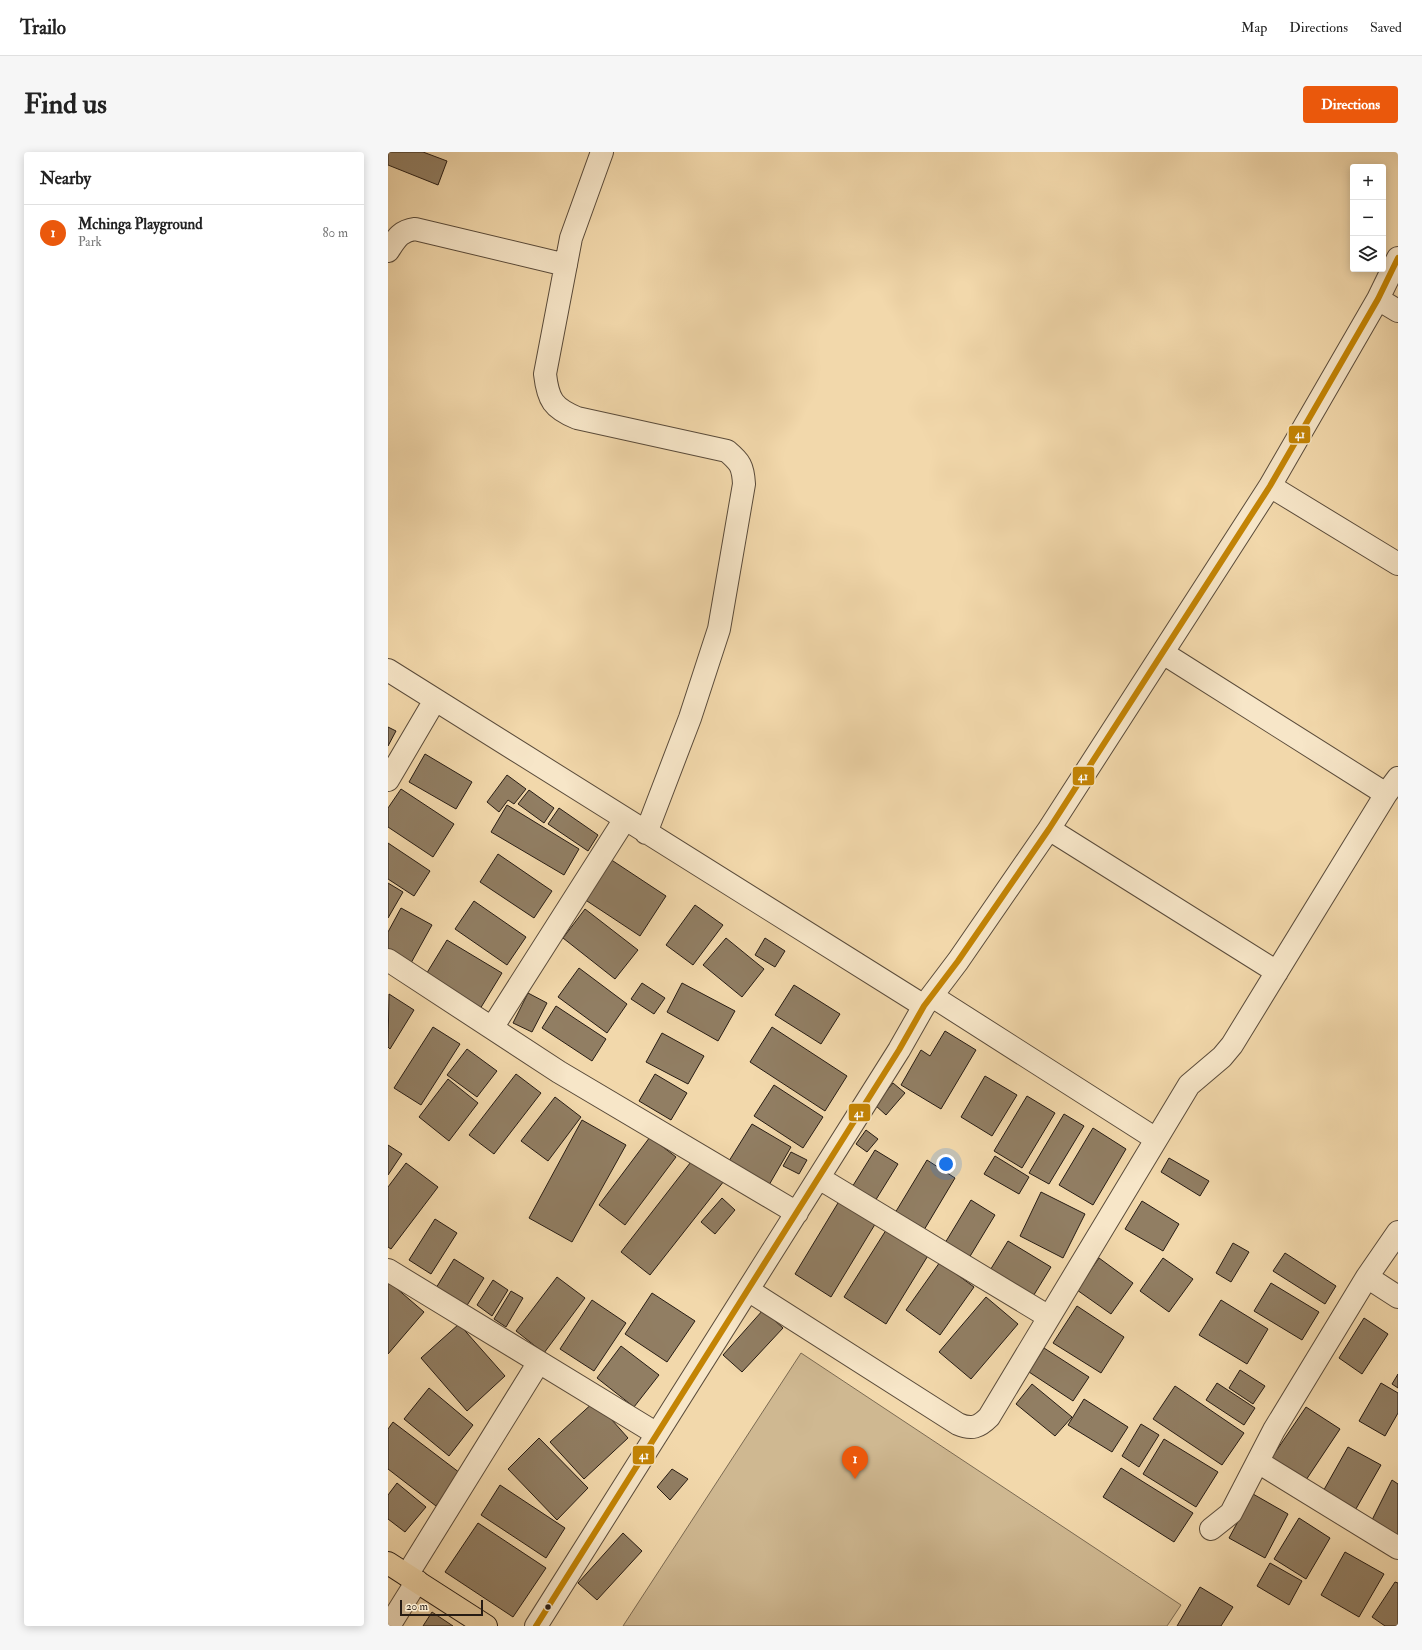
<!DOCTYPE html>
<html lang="en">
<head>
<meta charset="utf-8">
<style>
	body { margin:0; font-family:"IM FELL Double Pica",serif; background:#f6f6f6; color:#222 }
	.controls { position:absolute; right:12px; top:12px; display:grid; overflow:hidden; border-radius:4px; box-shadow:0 2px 10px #0003 }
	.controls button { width:36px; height:36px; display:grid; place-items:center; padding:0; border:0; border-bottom:1px solid #e0e0e0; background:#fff; color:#222; font:20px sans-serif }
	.scale { position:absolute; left:12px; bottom:10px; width:83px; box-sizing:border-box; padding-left:4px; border:2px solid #271c14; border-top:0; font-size:11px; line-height:14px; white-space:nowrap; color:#271c14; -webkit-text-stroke:3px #f7e6c8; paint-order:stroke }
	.you { position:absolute; left:558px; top:1012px; width:14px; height:14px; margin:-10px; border:3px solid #fff; border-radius:50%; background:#1a73e8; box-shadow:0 0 0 6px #1a73e833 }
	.badge { display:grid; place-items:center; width:26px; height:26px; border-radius:50%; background:#ea580c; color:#fff; font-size:13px; font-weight:700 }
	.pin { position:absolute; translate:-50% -33px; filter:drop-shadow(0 1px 2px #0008) }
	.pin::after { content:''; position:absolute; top:21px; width:14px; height:12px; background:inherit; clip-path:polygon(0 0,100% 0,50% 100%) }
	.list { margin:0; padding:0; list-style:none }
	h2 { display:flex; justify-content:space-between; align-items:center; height:52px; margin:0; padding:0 16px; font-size:17px }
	h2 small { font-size:13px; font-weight:400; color:#767676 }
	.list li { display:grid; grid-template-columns:26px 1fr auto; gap:12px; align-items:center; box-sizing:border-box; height:56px; padding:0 16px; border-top:1px solid #e0e0e0 }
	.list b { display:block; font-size:15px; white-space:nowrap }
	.list p { margin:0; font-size:13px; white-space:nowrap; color:#767676 }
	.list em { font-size:13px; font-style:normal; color:#767676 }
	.icon { flex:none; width:22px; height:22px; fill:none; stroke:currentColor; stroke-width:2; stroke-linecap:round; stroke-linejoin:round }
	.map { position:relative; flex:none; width:1010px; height:1474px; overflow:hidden; border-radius:4px }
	header { display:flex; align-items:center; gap:24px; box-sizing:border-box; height:56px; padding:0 20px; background:#fff; border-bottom:1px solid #e0e0e0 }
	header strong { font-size:19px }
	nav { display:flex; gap:22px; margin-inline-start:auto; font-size:14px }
	.intro { display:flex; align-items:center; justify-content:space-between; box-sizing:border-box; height:96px; padding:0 24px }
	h1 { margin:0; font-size:28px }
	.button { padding:10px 18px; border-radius:4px; background:#ea580c; color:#fff; font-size:14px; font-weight:700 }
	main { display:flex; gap:24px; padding:0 24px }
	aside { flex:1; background:#fff; border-radius:4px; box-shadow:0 2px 10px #0003 }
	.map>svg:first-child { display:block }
	.green { fill:#cfb891; stroke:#7b6a52 }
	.building { fill:#917e63; stroke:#271c14 }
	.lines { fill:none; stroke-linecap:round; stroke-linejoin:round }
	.minor-casing { stroke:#5a4b3a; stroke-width:24 }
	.major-casing { stroke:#271c14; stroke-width:24 }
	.minor { stroke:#f7e6c8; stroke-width:22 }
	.major { stroke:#f2d8ab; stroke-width:22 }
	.bus-1-casing { stroke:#f7e6c8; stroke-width:9 }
	.bus-1 { stroke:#c38405; stroke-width:6 }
	.bus-dot { fill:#271c14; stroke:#f7e6c8; stroke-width:1.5 }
	.line-badge { stroke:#f7e6c8; stroke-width:1.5 }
	.badge-label { font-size:11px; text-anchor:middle; font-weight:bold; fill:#fff }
</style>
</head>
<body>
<header>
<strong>Trailo</strong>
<nav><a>Map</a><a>Directions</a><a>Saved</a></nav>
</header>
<div class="intro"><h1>Find us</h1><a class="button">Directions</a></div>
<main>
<aside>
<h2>Nearby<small></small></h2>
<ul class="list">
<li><span class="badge">1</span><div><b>Mchinga Playground</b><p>Park</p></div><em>80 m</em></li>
</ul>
</aside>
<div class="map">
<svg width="1010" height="1474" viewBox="0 0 1010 1474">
	<rect width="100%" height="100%" fill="#f2d8ab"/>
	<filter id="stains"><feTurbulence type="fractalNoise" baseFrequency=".005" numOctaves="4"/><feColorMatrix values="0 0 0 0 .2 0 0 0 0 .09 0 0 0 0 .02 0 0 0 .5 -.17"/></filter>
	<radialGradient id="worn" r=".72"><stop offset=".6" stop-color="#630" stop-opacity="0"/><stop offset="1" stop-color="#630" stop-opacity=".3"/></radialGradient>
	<path class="green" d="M413,1201L793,1453L779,1474H235Z"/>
	<path class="building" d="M0,0H35L59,9L50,33L0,13Z
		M0,575L8,579L0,594Z
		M37,602L84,630L68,657L21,630Z
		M119,623L138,637L126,652L120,648L111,660L99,650Z
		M13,637L66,672L45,705L0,675V656Z
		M141,638L166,656L156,671L130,652Z
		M119,653L191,697L176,723L103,680Z
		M171,656L210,683L200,699L160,672Z
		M0,691L42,719L26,744L0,727Z
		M110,702L164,739L146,766L92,730Z
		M222,707L278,744L252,784L196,747Z
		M0,731L15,740L0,766Z
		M86,749L138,785L119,813L67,777Z
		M307,753L335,773L305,813L278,793Z
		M13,756L44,773L23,811L0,798V780Z
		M197,757L250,798L227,827L175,786Z
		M338,786L376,817L354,845L315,813Z
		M377,786L397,799L387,815L367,803Z
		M59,788L114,821L92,857L37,824Z
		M191,816L239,852L219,881L170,845Z
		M254,831L277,846L266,862L243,847Z
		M294,831L347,859L330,889L279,860Z
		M406,833L452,862L433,892L387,863Z
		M140,841L159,851L144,880L125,871Z
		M1,842L26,858L2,897L0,895Z
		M168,854L218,887L204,909L154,876Z
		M45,875L72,892L33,953L6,936Z
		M384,875L459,924L437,959L362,910Z
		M557,879L588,898L553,957L513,933L533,898L542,904Z
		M274,881L316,904L300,932L258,910Z
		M79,897L109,919L89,945L59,923Z
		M128,922L153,941L106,1002L81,983Z
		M267,922L299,941L283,968L251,949Z
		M597,924L629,943L604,984L573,965Z
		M60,927L90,951L61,989L31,965Z
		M505,931L517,941L498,963L487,953Z
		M386,933L435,965L415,996L366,964Z
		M639,944L667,961L634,1016L606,999Z
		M167,945L193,965L160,1009L133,989Z
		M676,962L696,974L661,1032L641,1021Z
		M194,968L238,993L184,1090L141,1066Z
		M364,972L403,995L381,1033L341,1009Z
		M705,976L738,997L705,1053L671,1033Z
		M478,978L490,987L479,1000L468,992Z
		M262,985L288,1005L237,1073L211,1053Z
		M0,993L14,1002L0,1023Z
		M487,998L510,1012L484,1054L461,1040Z
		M403,1000L419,1008L411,1022L395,1014Z
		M607,1004L641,1025L631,1042L596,1022Z
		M306,1006L336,1029L262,1123L233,1100Z
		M781,1006L821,1029L812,1044L773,1020Z
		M539,1008L567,1026L536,1078L507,1061Z
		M18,1011L50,1035L3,1097L0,1095V1035Z
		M653,1040L697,1062L675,1106L632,1084Z
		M334,1046L347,1058L327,1082L313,1070Z
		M453,1046L489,1069L443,1145L407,1122Z
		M583,1048L607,1063L581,1106L557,1091Z
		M754,1049L791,1072L775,1099L737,1077Z
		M47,1067L69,1081L43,1122L21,1108Z
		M500,1075L541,1102L498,1172L456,1145Z
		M620,1089L663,1115L644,1146L601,1120Z
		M845,1091L861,1100L843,1130L828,1121Z
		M897,1101L948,1134L937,1152L885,1119Z
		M711,1106L745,1131L723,1162L689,1138Z
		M775,1106L805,1127L781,1160L752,1139Z
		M66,1107L96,1126L78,1155L48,1136Z
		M552,1110L586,1135L552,1183L518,1158Z
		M169,1125L197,1146L156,1201L128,1179Z
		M105,1128L120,1138L104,1164L89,1153Z
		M0,1129L36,1160L0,1202Z
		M883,1131L931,1160L914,1188L866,1159Z
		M123,1139L135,1146L118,1175L106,1167Z
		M264,1141L307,1169L279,1210L237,1182Z
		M598,1145L630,1172L583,1227L551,1200Z
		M204,1148L238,1171L206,1219L172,1197Z
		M833,1148L880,1177L859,1212L811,1183Z
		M689,1154L736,1185L713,1221L665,1191Z
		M375,1158L395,1176L354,1220L335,1203Z
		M976,1166L1000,1182L974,1222L951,1206Z
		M71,1172L117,1224L79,1259L33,1206Z
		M233,1194L271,1223L246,1255L209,1226Z
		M656,1196L701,1225L685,1249L641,1220Z
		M852,1218L877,1234L865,1252L841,1236Z
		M1010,1222V1236L1004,1232Z
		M829,1231L867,1256L856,1273L818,1248Z
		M993,1231L1010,1241V1261L997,1284L971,1269Z
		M644,1232L684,1265L667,1284L628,1252Z
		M787,1234L856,1281L834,1313L765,1267Z
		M41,1236L85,1273L61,1304L16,1267Z
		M696,1247L740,1275L724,1300L680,1273Z
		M207,1249L240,1286L196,1327L162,1290Z
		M918,1255L952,1277L916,1331L882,1308Z
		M5,1270L72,1321L48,1354L0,1317V1277Z
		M753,1272L771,1283L751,1315L734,1304Z
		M151,1286L200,1336L169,1368L120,1317Z
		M776,1287L830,1320L808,1355L755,1322Z
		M960,1295L993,1313L965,1362L933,1343Z
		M733,1316L805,1361L786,1390L715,1345Z
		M284,1317L300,1327L282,1348L269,1335Z
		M1004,1328L1010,1332V1385L983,1370Z
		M9,1331L38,1355L17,1380L0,1367V1343Z
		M112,1333L177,1376L158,1406L93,1363Z
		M865,1342L900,1362L877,1406L841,1386Z
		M911,1366L942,1386L918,1427L886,1407Z
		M90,1371L158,1416L125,1465L57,1420Z
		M235,1381L254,1399L209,1448L190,1431Z
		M957,1400L996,1422L971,1465L933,1443Z
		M882,1411L914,1429L901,1453L869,1434Z
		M1007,1430L1010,1431V1474H997L984,1465Z
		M812,1435L845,1455L833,1474H789Z
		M44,1460L65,1474H35Z"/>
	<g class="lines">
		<g class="minor-casing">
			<path id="minor" d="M214,0L183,86L157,222C160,248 165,256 189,266L339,299C352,310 355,314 356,332L331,477L302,566L258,681
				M0,99C8,87 12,79 27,77L178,113
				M990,147L1010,159
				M882,334L1010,412
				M775,501L998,642
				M0,518L536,854
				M0,628L47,548
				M661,677L889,820
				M0,808L171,920L409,1061
				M544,844L768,987
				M104,876L237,667
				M431,1026L661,1165
				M0,1118L269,1282
				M979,1125L1010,1145
				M360,1138L570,1272C584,1278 591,1275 601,1265L801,933L834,905L844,893L998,642L1010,626
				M870,1310L1010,1396
				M823,1377L843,1361L886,1278L979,1125L1010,1080
				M19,1423L151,1210
				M1,1474L29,1429
				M148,1474L511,898L536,854L570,809L661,677L882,334L990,147L1010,106"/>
		</g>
		<g class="major-casing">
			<path id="major" d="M0,1411L98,1474"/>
		</g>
		<use href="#minor" class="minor"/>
		<use href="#major" class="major"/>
		<g class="bus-1-casing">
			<path id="bus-1" d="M148,1474L511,898L536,854L570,809L661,677L882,334L990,147L1010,106"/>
		</g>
		<use href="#bus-1" class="bus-1"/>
	</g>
	<circle class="bus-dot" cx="160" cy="1455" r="3.5"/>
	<g class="line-badge">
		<rect x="900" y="273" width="23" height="19" rx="4" fill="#c38405"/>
		<rect x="684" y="614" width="23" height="20" rx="4" fill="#c38405"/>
		<rect x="460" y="951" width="23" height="19" rx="4" fill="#c38405"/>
		<rect x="244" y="1293" width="23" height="20" rx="4" fill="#c38405"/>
	</g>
	<g class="badge-label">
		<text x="912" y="286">41</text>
		<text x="695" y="628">41</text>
		<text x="471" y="965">41</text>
		<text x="256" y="1307">41</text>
	</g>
	<rect width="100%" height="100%" filter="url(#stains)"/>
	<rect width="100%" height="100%" fill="url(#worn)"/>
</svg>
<div class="controls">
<button>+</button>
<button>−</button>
<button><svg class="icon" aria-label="layers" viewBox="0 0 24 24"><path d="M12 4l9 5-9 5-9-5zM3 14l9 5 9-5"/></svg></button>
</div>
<div class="scale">20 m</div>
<div class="you"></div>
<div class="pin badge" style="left:467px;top:1327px">1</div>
</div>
</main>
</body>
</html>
